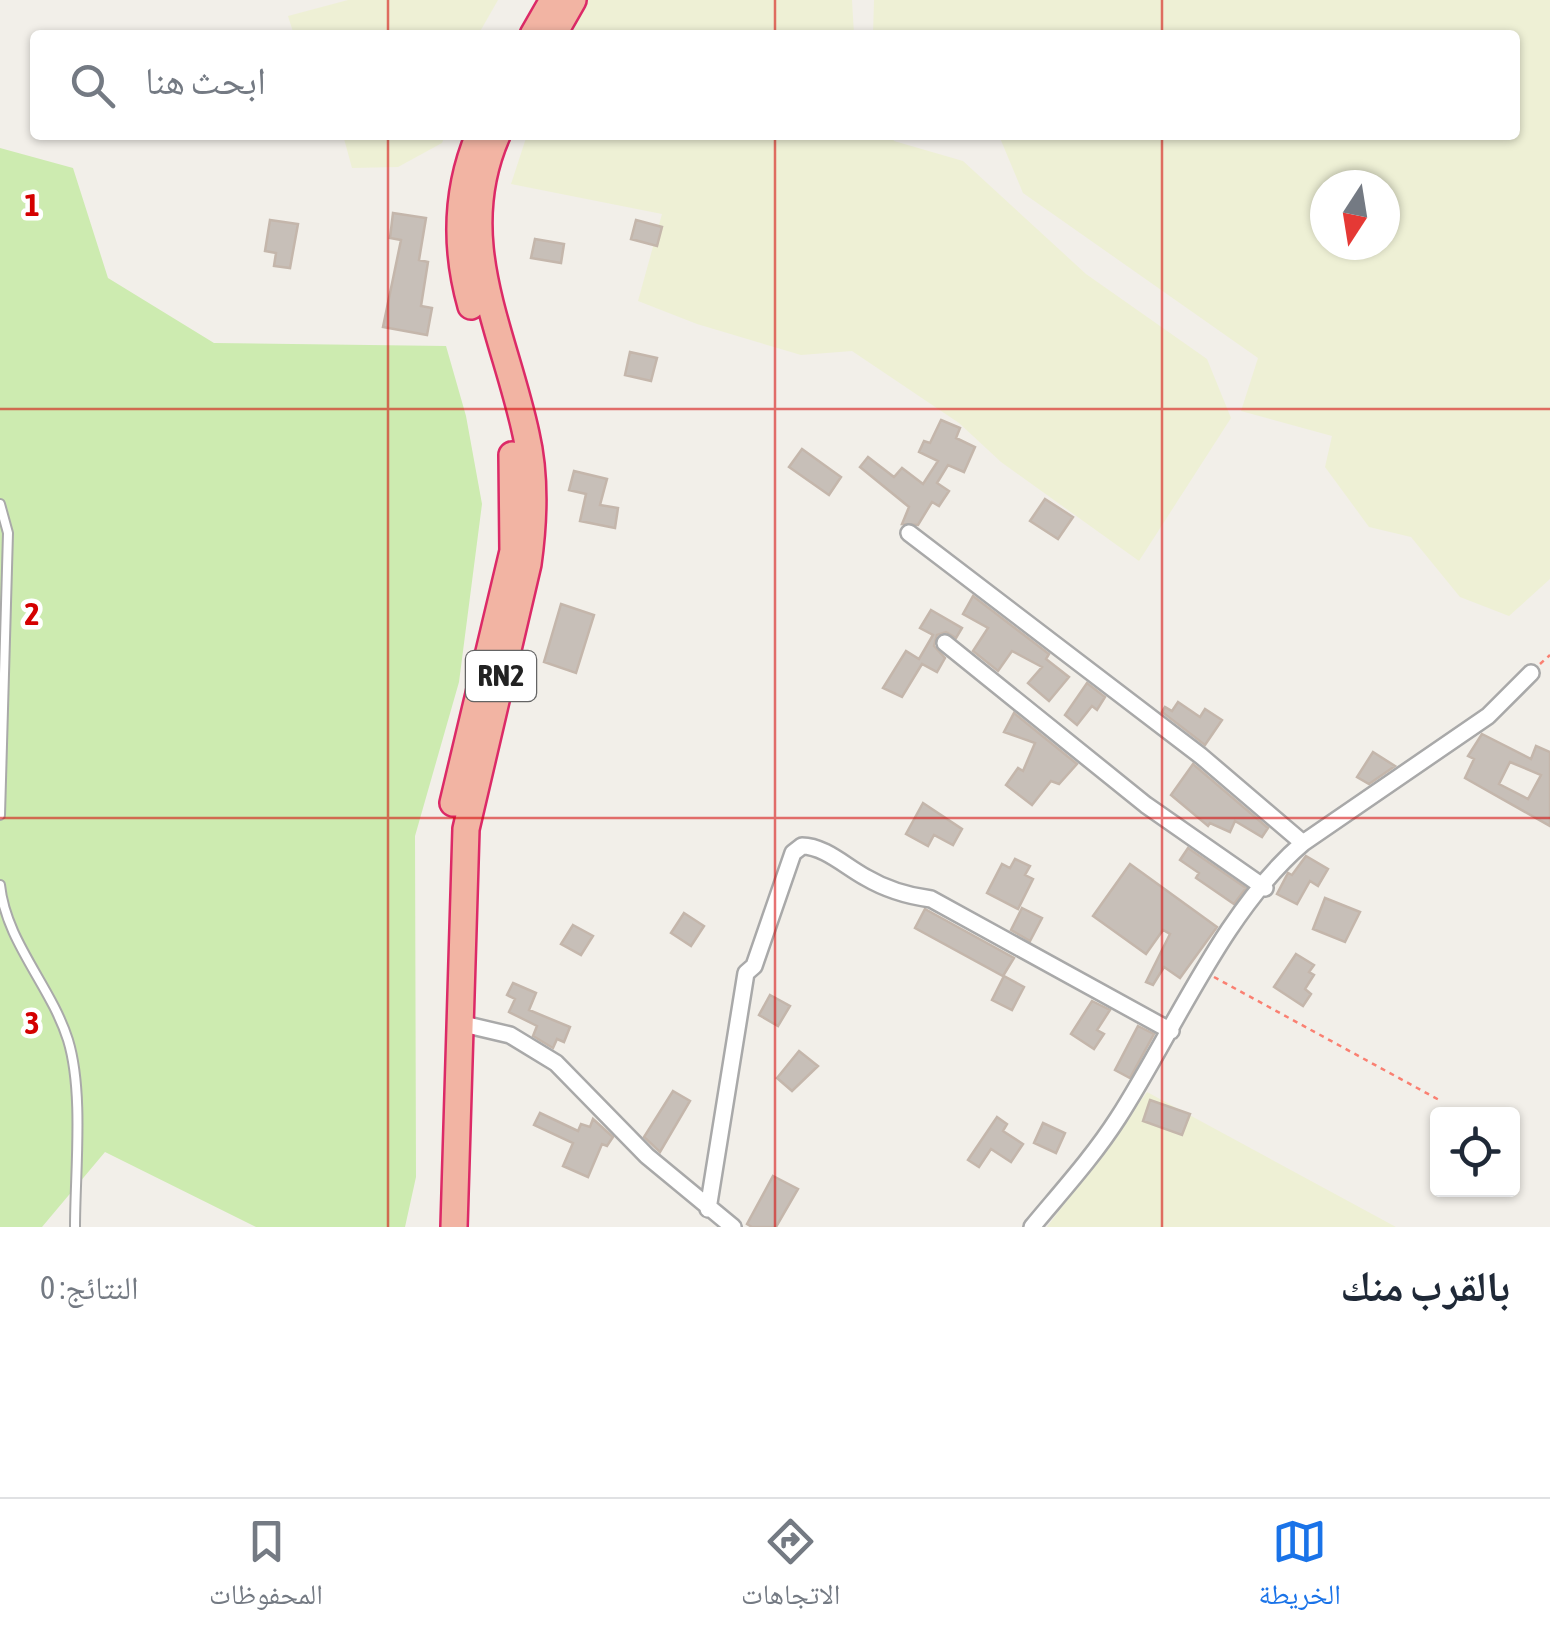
<!DOCTYPE html>
<html lang="ar">
<head>
<meta charset="utf-8">
<style>
	body { margin:0; font-family:"Asap Condensed","Noto Naskh Arabic",sans-serif; background:#f6f6f7; color:#1f2937; direction:rtl }
	.controls { position:absolute; right:30px; bottom:30px; display:grid; overflow:hidden; border-radius:10px; box-shadow:0 2px 8px #0004 }
	.controls button { width:90px; height:90px; display:grid; place-items:center; padding:0; border:0; border-bottom:2px solid #e0e1e3; background:#fff; color:#1f2937; font:50px sans-serif }
	.compass { position:absolute; left:1310px; top:170px; width:90px; height:90px; border-radius:50%; background:#fff; box-shadow:0 2px 8px #0004; rotate:192deg }
	.list { margin:0; padding:0; list-style:none }
	h2 { display:flex; justify-content:space-between; align-items:center; height:130px; margin:0; padding:0 40px; font-size:42px }
	h2 small { font-size:32px; font-weight:400; color:#747a83 }
	.icon { flex:none; width:55px; height:55px; fill:none; stroke:currentColor; stroke-width:2; stroke-linecap:round; stroke-linejoin:round }
	.map { position:relative; flex:none; width:1550px; height:1227px; overflow:hidden; direction:ltr }
	.search { position:absolute; background:#fff; box-shadow:0 2px 8px #0004; left:30px; right:30px; top:30px; height:110px; display:flex; align-items:center; gap:25px; box-sizing:border-box; padding:0 35px; border-radius:10px; color:#747a83; font-size:38px }
	.sheet { height:270px; background:#fff }
	nav { display:flex; justify-content:space-around; align-items:center; box-sizing:border-box; height:140px; border-top:2px solid #e0e1e3; background:#fff; font-size:28px; color:#747a83 }
	nav a { display:grid; justify-items:center; gap:5px }
	nav .on { color:#1a73e8 }
	.map>svg:first-child { display:block }
	.farmland { fill:#eef0d5; fill-rule:evenodd }
	.grass { fill:#cdebb0 }
	.building { fill:#c7bfb8; stroke:#c4b6ab; stroke-width:2.5; fill-rule:evenodd }
	.lines { fill:none; stroke-linecap:round; stroke-linejoin:round }
	.service-casing { stroke:#a9a9a9; stroke-width:12 }
	.minor-casing { stroke:#a9a9a9; stroke-width:20 }
	.trunk-casing { stroke:#dc2a67; stroke-width:30 }
	.path { stroke:#fa8072; stroke-width:2.5; stroke-dasharray:5 5; stroke-linecap:butt }
	.service { stroke:#fff; stroke-width:8 }
	.minor { stroke:#fff; stroke-width:15 }
	.trunk { stroke:#f2b4a3; stroke-width:25 }
	.grid { fill:none; stroke:#d40000; stroke-width:2.5; stroke-opacity:0.55 }
	.labels { text-anchor:middle; stroke-width:9; stroke-linejoin:round; paint-order:stroke }
	.shield { fill:#fff; stroke:#646464; stroke-width:2.5 }
	.shield-label { font-size:30px; font-weight:bold; fill:#222 }
	.grid-label { font-size:32px; text-anchor:middle; font-weight:bold; fill:#d40000; stroke:#fff; stroke-width:9; stroke-linejoin:round; paint-order:stroke }
</style>
</head>
<body>
<div class="map">
<svg width="1550" height="1227" viewBox="0 0 1550 1227">
	<rect width="100%" height="100%" fill="#f2efe9"/>
	<path class="farmland" d="M348,0H498L478,35H294L288,16Z
		M586,0H852L854,35H566Z
		M874,0H1550V579L1509,616L1460,597L1411,537L1369,527L1325,467L1332,436L1241,411L1258,358L1023,193L1000,138L982,135H1515V35H873ZM1325,185H1385V245H1325Z
		M343,135H445L442,143L398,167L352,168Z
		M527,135H891L894,141L963,161L1086,274L1207,359L1231,418L1139,561L1001,462L959,423L852,351L801,355L697,324L638,301L662,214L511,184Z
		M1147,1092L1396,1227H1047Z"/>
	<path class="grass" d="M0,148L73,168L108,278L214,343L446,346L466,416L482,504L459,682L415,836L416,1177L405,1227H256L105,1152L42,1227H0Z"/>
	<path class="building" d="M393,213L426,218L419,260L428,262L421,306L432,308L427,335L383,327L401,240L390,238Z
		M270,220L298,224L290,268L274,266L276,253L265,251Z
		M636,220L662,227L657,246L631,239Z
		M535,239L564,244L561,263L531,258Z
		M630,352L657,358L651,381L625,375Z
		M941,420L960,428L956,438L975,447L964,472L948,465L937,483L949,491L939,506L932,502L918,525L902,524L909,507L860,467L868,457L894,477L902,468L923,484L938,461L919,452L924,441L930,443Z
		M802,449L841,477L829,495L789,467Z
		M574,471L607,479L600,505L618,508L615,528L580,521L586,494L569,490Z
		M1045,499L1073,517L1058,539L1030,521Z
		M973,596L1049,654L1046,659L1069,677L1049,701L1028,683L1042,667L1012,651L998,671L973,651L988,628L963,614Z
		M561,604L594,615L576,673L544,662Z
		M931,610L962,628L956,638L946,632L937,635L934,646L945,658L937,672L922,664L902,697L883,688L906,651L919,659L933,635L920,628Z
		M1087,683L1105,697L1097,710L1092,706L1077,725L1065,715Z
		M1178,702L1200,717L1205,709L1222,720L1205,745L1162,712L1165,707L1172,711Z
		M1014,713L1077,764L1059,784L1051,781L1032,805L1006,785L1018,768L1023,771L1035,743L1004,732Z
		M1482,734L1531,759L1536,746L1550,752V826L1465,778L1474,759L1468,756ZM1510,762L1541,775L1528,799L1499,784Z
		M1373,752L1395,766L1369,784L1357,777Z
		M1193,764L1268,828L1262,837L1235,821L1230,832L1210,823L1208,826L1171,795Z
		M923,803L962,829L953,845L934,835L928,846L906,834Z
		M1188,848L1246,888L1234,904L1196,878L1199,873L1180,860Z
		M1306,856L1328,869L1318,886L1310,881L1297,904L1277,894L1288,873L1292,875Z
		M1015,859L1030,866L1025,875L1033,879L1018,909L987,893L1002,864L1010,868Z
		M1130,864L1217,927L1180,978L1164,967L1153,985L1146,982L1170,934L1163,930L1146,954L1093,916Z
		M1325,898L1360,912L1345,942L1313,929Z
		M1022,908L1042,918L1030,941L1011,930Z
		M925,909L1014,958L1003,976L915,928Z
		M684,913L704,926L691,946L671,933Z
		M573,925L593,936L581,955L561,944Z
		M1296,954L1314,965L1309,972L1314,975L1305,989L1311,994L1303,1006L1274,987Z
		M1004,976L1024,987L1012,1010L992,1000Z
		M513,983L536,993L529,1010L570,1027L564,1042L557,1039L553,1048L533,1036L537,1026L509,1012L515,999L507,995Z
		M770,995L790,1006L778,1026L759,1015Z
		M1092,1001L1110,1010L1097,1030L1104,1034L1094,1049L1071,1034Z
		M1138,1026L1154,1034L1130,1078L1115,1070Z
		M799,1051L818,1066L792,1091L777,1078Z
		M673,1091L690,1101L660,1152L644,1137Z
		M1150,1100L1190,1114L1182,1135L1143,1121Z
		M540,1113L578,1131L581,1124L590,1127L593,1119L613,1137L607,1146L602,1144L588,1177L563,1166L573,1143L534,1125Z
		M997,1117L1007,1124L1003,1131L1023,1144L1011,1162L991,1149L979,1167L968,1160Z
		M1043,1123L1065,1133L1056,1153L1034,1143Z
		M773,1176L798,1189L776,1227H752L747,1224Z"/>
	<g class="lines">
		<g class="service-casing">
			<path id="service" d="M0,504L8,533L0,815
				M0,885C6,942 51,986 68,1040C84,1092 75,1172 75,1227"/>
		</g>
		<g class="minor-casing">
			<path id="minor" d="M909,533L1201,756L1303,843
				M945,643L1146,805L1265,888
				M459,1023L510,1035L556,1063L647,1156L733,1227
				M708,1209L746,973L754,966L793,853L802,846C824,846 845,866 865,877C887,890 908,896 931,899L1171,1031
				M1032,1227C1061,1192 1093,1157 1118,1118C1174,1031 1224,910 1303,843L1488,716L1531,673"/>
		</g>
		<g class="trunk-casing">
			<path id="trunk" d="M533,35L553,0
				M553,35L573,0
				M471,306C455,249 456,190 479,135
				M453,803L513,551L512,455
				M454,1227L466,829L528,564C534,521 536,477 526,434C504,331 451,240 497,135"/>
		</g>
		<path class="path" d="M1540,664L1550,655
			M1214,977L1441,1101"/>
		<use href="#service" class="service"/>
		<use href="#minor" class="minor"/>
		<use href="#trunk" class="trunk"/>
	</g>
	<path class="grid" d="M388,0V35M775,0V35M1162,0V35M388,135V1227M775,135V1227M1162,135V1227M0,409H1550M0,818H1550"/>
	<g class="labels">
		<rect class="shield" x="466" y="651" width="70" height="50" rx="8"/>
		<g class="shield-label">
			<text x="501" y="686">RN2</text>
		</g>
	</g>
	<g class="grid-label">
		<text x="32" y="216">1</text>
		<text x="32" y="625">2</text>
		<text x="32" y="1034">3</text>
	</g>
</svg>
<div class="controls">
<button><svg class="icon" aria-label="locate" viewBox="0 0 24 24"><circle cx="12" cy="12" r="6"/><path d="M12 2v4M12 18v4M2 12h4M18 12h4"/></svg></button>
</div>
<svg class="compass" viewBox="-18 -18 36 36"><path d="M0-13l5 13h-10z" fill="#e53935"/><path d="M0 13l5-13h-10z" fill="#747a83"/></svg>
<div class="search"><svg class="icon" aria-label="search" viewBox="0 0 24 24"><circle cx="10" cy="10" r="6"/><path d="M15 15l6 6"/></svg>ابحث هنا</div>
</div>
<section class="sheet">
<h2>بالقرب منك<small>النتائج: 0</small></h2>
<ul class="list">
</ul>
</section>
<nav>
<a class="on"><svg class="icon" aria-label="map" viewBox="0 0 24 24"><path d="M3 6l6-2 6 2 6-2v14l-6 2-6-2-6 2zM9 4v14M15 6v14"/></svg>الخريطة</a>
<a><svg class="icon" aria-label="directions" viewBox="0 0 24 24"><path d="M12 3l9 9-9 9-9-9zM9 14v-3h6M13 9l2 2-2 2"/></svg>الاتجاهات</a>
<a><svg class="icon" aria-label="saved" viewBox="0 0 24 24"><path d="M7 4h10v16l-5-4-5 4z"/></svg>المحفوظات</a>
</nav>
</body>
</html>
